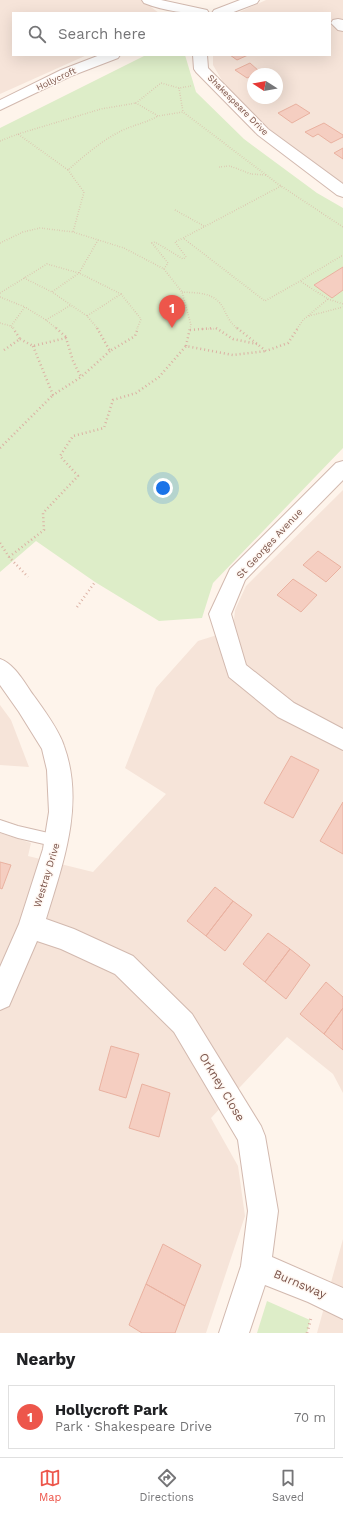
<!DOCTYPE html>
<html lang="en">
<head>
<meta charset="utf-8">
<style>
	body { margin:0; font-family:"Work Sans",sans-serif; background:#f2f2f2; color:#202124 }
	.compass { position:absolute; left:247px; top:68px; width:36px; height:36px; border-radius:50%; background:#fff; box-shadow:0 4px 16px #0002; rotate:281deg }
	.you { position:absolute; left:163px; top:488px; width:14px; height:14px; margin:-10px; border:3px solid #fff; border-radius:50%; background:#1a73e8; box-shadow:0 0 0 6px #1a73e833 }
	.badge { display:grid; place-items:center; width:26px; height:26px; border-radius:50%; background:#ed564b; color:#fff; font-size:13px; font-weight:700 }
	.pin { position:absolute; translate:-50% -33px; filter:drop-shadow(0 1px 2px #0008) }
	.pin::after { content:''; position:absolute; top:21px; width:14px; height:12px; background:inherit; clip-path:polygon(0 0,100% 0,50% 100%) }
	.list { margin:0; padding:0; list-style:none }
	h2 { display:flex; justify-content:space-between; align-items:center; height:52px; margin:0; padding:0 16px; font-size:17px }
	h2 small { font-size:13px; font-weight:400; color:#757577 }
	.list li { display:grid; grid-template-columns:26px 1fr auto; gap:12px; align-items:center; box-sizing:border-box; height:64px; margin:0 8px 8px; padding:0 8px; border:1px solid #e0e0e0; border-radius:0px }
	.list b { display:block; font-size:15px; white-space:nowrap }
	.list p { margin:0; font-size:13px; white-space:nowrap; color:#757577 }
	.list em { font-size:13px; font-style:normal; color:#757577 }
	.icon { flex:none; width:22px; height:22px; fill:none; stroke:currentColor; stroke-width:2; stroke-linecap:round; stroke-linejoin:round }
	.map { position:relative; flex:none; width:343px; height:1333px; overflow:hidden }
	.search { position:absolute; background:#fff; box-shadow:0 4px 16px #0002; left:12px; right:12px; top:12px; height:44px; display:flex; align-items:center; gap:10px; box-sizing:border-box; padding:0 14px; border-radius:0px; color:#757577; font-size:15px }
	.sheet { height:124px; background:#fff }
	nav { display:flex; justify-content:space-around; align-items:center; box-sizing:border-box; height:56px; border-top:1px solid #e0e0e0; background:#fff; font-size:11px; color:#757577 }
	nav a { display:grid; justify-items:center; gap:2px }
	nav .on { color:#ed564b }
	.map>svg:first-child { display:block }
	.residential { fill:#f6e4d9; fill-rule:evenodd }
	.green { fill:#ddedc8 }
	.building { fill:#f5cec1; stroke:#e9b1a0 }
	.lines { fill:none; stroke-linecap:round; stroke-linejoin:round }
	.service-casing { stroke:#d2b9af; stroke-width:2 }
	.minor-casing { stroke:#d2b9af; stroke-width:2 }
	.tertiary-casing { stroke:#d2b9af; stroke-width:2 }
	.path-far2 { stroke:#dbb0a3; stroke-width:1.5; stroke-dasharray:0.5 2; stroke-linecap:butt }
	.path-far1 { stroke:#dbb0a3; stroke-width:2.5; stroke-dasharray:1 3; stroke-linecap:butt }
	.path { stroke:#dbb0a3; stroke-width:3; stroke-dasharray:1 3.5; stroke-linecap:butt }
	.service { fill:#fff; fill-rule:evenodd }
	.minor { fill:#fff; fill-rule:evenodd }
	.tertiary { fill:#fff; fill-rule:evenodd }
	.labels { text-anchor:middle; stroke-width:3; stroke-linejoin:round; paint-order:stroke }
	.far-street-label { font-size:9px; fill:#7c554b; stroke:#fff8f3 }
	.street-label { font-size:10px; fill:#7c554b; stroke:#fff8f3 }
	.near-street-label { font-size:12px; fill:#7c554b; stroke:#fff8f3 }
</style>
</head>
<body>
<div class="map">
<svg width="343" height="1333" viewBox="0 0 343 1333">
	<rect width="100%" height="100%" fill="#fef4eb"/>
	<path class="residential" d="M0,0H167L151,7L159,13H13V55H87L0,94Z
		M266,0H343V186L249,113L224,84L213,65V55H330V13H237ZM253,74H277V98H253Z
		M343,490V1093L333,1074L287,1037L211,1118L238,1166L245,1216L206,1333H0V833L31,843L28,856L93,872L166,794L125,768L156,688L198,641L233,630L235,610L246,586Z
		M0,705L11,720L29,767L0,765Z
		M343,1239V1333H317Z"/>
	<path class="green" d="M146,55H185L196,92L244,139L317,193L343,208V448L213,583L202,618L159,621L95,582L36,541L0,572V128Z
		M267,1301L310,1320L307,1333H257Z"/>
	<path class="building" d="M230,55H248L237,60Z
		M250,63L260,72L247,78L235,70Z
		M296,104L310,113L292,123L278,113Z
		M324,123L343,135V137L331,143L318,134L313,137L305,132Z
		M343,148V159L334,153Z
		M343,267V290L332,298L314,285Z
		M318,551L341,567L326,582L303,565Z
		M293,579L317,595L301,612L277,595Z
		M291,756L319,770L293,818L264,803Z
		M343,802V854L320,841Z
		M0,862L11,865L2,889L0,888Z
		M215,887L233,901L206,936L187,921Z
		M233,901L252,915L225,951L206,936Z
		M268,933L290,949L265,982L243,964Z
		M290,949L310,965L286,999L265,982Z
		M326,982L343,997V1008L324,1034L300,1014Z
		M343,1008V1050L324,1034Z
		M111,1046L139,1054L126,1098L99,1090Z
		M142,1084L170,1093L159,1137L129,1128Z
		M163,1244L201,1265L185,1306L146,1284Z
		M146,1284L185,1306L175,1333H142L129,1325Z"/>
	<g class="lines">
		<g class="service-casing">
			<path id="service" d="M0,820L18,826L57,835L62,837L64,841L62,845L57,847L18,838L0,832Z"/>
		</g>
		<g class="minor-casing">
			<path id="minor" d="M142,0H161L207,10L209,13C184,13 167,12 144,3Z
				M338,19L343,20V31L338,30L331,23L333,20Z
				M193,55H207L208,68L268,129L343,184V197L337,195L258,135L196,72L194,69Z
				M343,461V480L245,580L231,614L246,665L294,703L343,729V750L278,717L229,677L209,614L230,569L336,463Z
				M0,659C15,664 25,684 34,696C44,710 59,730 64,746C85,804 63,863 46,919L74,929L133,956L192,1014L261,1126L265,1136L278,1211L272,1257L343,1288V1319L308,1302L265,1285L249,1333H219L241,1266L248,1211L238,1140L174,1032L115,974L61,949L37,941L9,1006L0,1010V967L19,924L43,849L49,812L47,770L42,749L19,712L0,685Z"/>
		</g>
		<g class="tertiary-casing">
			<path id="tertiary" d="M240,0H259L257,3L231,13H212L214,10Z
				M100,55H120L118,58L71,76L0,110V100L61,70Z"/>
		</g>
		<path class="path-far2" d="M191,86L179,88L161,83L136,103L158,116L183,112L278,184L343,227
			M179,88L183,112
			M18,134L101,109L136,103
			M0,141L18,134L68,170C84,156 101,141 121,131C133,125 146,123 158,116
			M219,167L230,166L251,174L266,175
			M68,170L84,192L73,232
			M281,186L183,238L265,301L300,281
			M175,210L204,226
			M98,240L79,273L52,292L87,316L98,329
			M0,243L23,232L40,228L73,232L124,248L164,269L182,292L191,325L190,329
			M164,269L168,263L152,243L155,242L183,259L186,257L175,242L183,238
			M24,278L52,292
			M182,292C194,293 209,292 218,301C227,310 225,319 238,329
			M0,293L47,264L79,273L121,294L87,316
			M121,294L141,319L137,329
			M0,297L25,307
			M328,299L343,304
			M309,316L343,307
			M46,320L71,305
			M0,323L11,326L13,329
			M11,326L25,307L46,320L57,329
			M201,329H218
			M297,329L303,320L328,299L300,281L343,255"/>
		<path class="path-far1" d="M56,328L66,337
			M97,328L110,351L135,336L138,328
			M216,328L233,339L257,344
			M237,328L266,351L288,343L298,328
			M190,330L214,328
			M20,339L33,346L66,338L73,361L81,377
			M33,346L53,395L81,377L110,351
			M186,346L190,328
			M4,350L20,339L13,328
			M0,448L53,395
			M0,543L9,557L28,577
			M9,557L44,530L43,513L78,476L60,456L73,436L104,428L113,400L136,393L159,377L186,346L233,355L266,351
			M77,607L95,582"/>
		<path class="path" d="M307,1333L311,1318"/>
		<use href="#service" class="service"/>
		<use href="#minor" class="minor"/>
		<use href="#tertiary" class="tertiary"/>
	</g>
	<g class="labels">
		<g class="far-street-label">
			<text transform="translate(56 79) rotate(-25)" y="3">Hollycroft</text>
			<text transform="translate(238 105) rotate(45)" y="3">Shakespeare Drive</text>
		</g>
		<g class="street-label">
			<text transform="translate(269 543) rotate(-47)" y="4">St Georges Avenue</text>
			<text transform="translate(46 875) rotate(-73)" y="4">Westray Drive</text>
		</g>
		<g class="near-street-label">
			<text transform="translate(222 1087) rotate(59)" y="4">Orkney Close</text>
			<text transform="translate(300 1284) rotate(23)" y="4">Burnsway</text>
		</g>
	</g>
</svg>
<svg class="compass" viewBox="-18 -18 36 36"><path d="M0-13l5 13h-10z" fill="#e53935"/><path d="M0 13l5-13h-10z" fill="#757577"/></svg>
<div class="you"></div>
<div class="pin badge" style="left:172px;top:328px">1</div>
<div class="search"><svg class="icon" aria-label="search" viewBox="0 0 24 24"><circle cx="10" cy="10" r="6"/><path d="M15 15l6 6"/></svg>Search here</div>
</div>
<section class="sheet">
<h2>Nearby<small></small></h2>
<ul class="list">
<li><span class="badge">1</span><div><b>Hollycroft Park</b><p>Park · Shakespeare Drive</p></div><em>70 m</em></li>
</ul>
</section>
<nav>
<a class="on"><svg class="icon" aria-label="map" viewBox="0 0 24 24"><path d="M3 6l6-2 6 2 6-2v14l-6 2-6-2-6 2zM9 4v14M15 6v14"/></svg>Map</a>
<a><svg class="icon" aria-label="directions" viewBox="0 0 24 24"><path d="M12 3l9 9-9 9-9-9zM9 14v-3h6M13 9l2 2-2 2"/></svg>Directions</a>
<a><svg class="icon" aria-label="saved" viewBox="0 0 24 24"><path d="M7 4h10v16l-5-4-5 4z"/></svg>Saved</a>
</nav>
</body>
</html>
